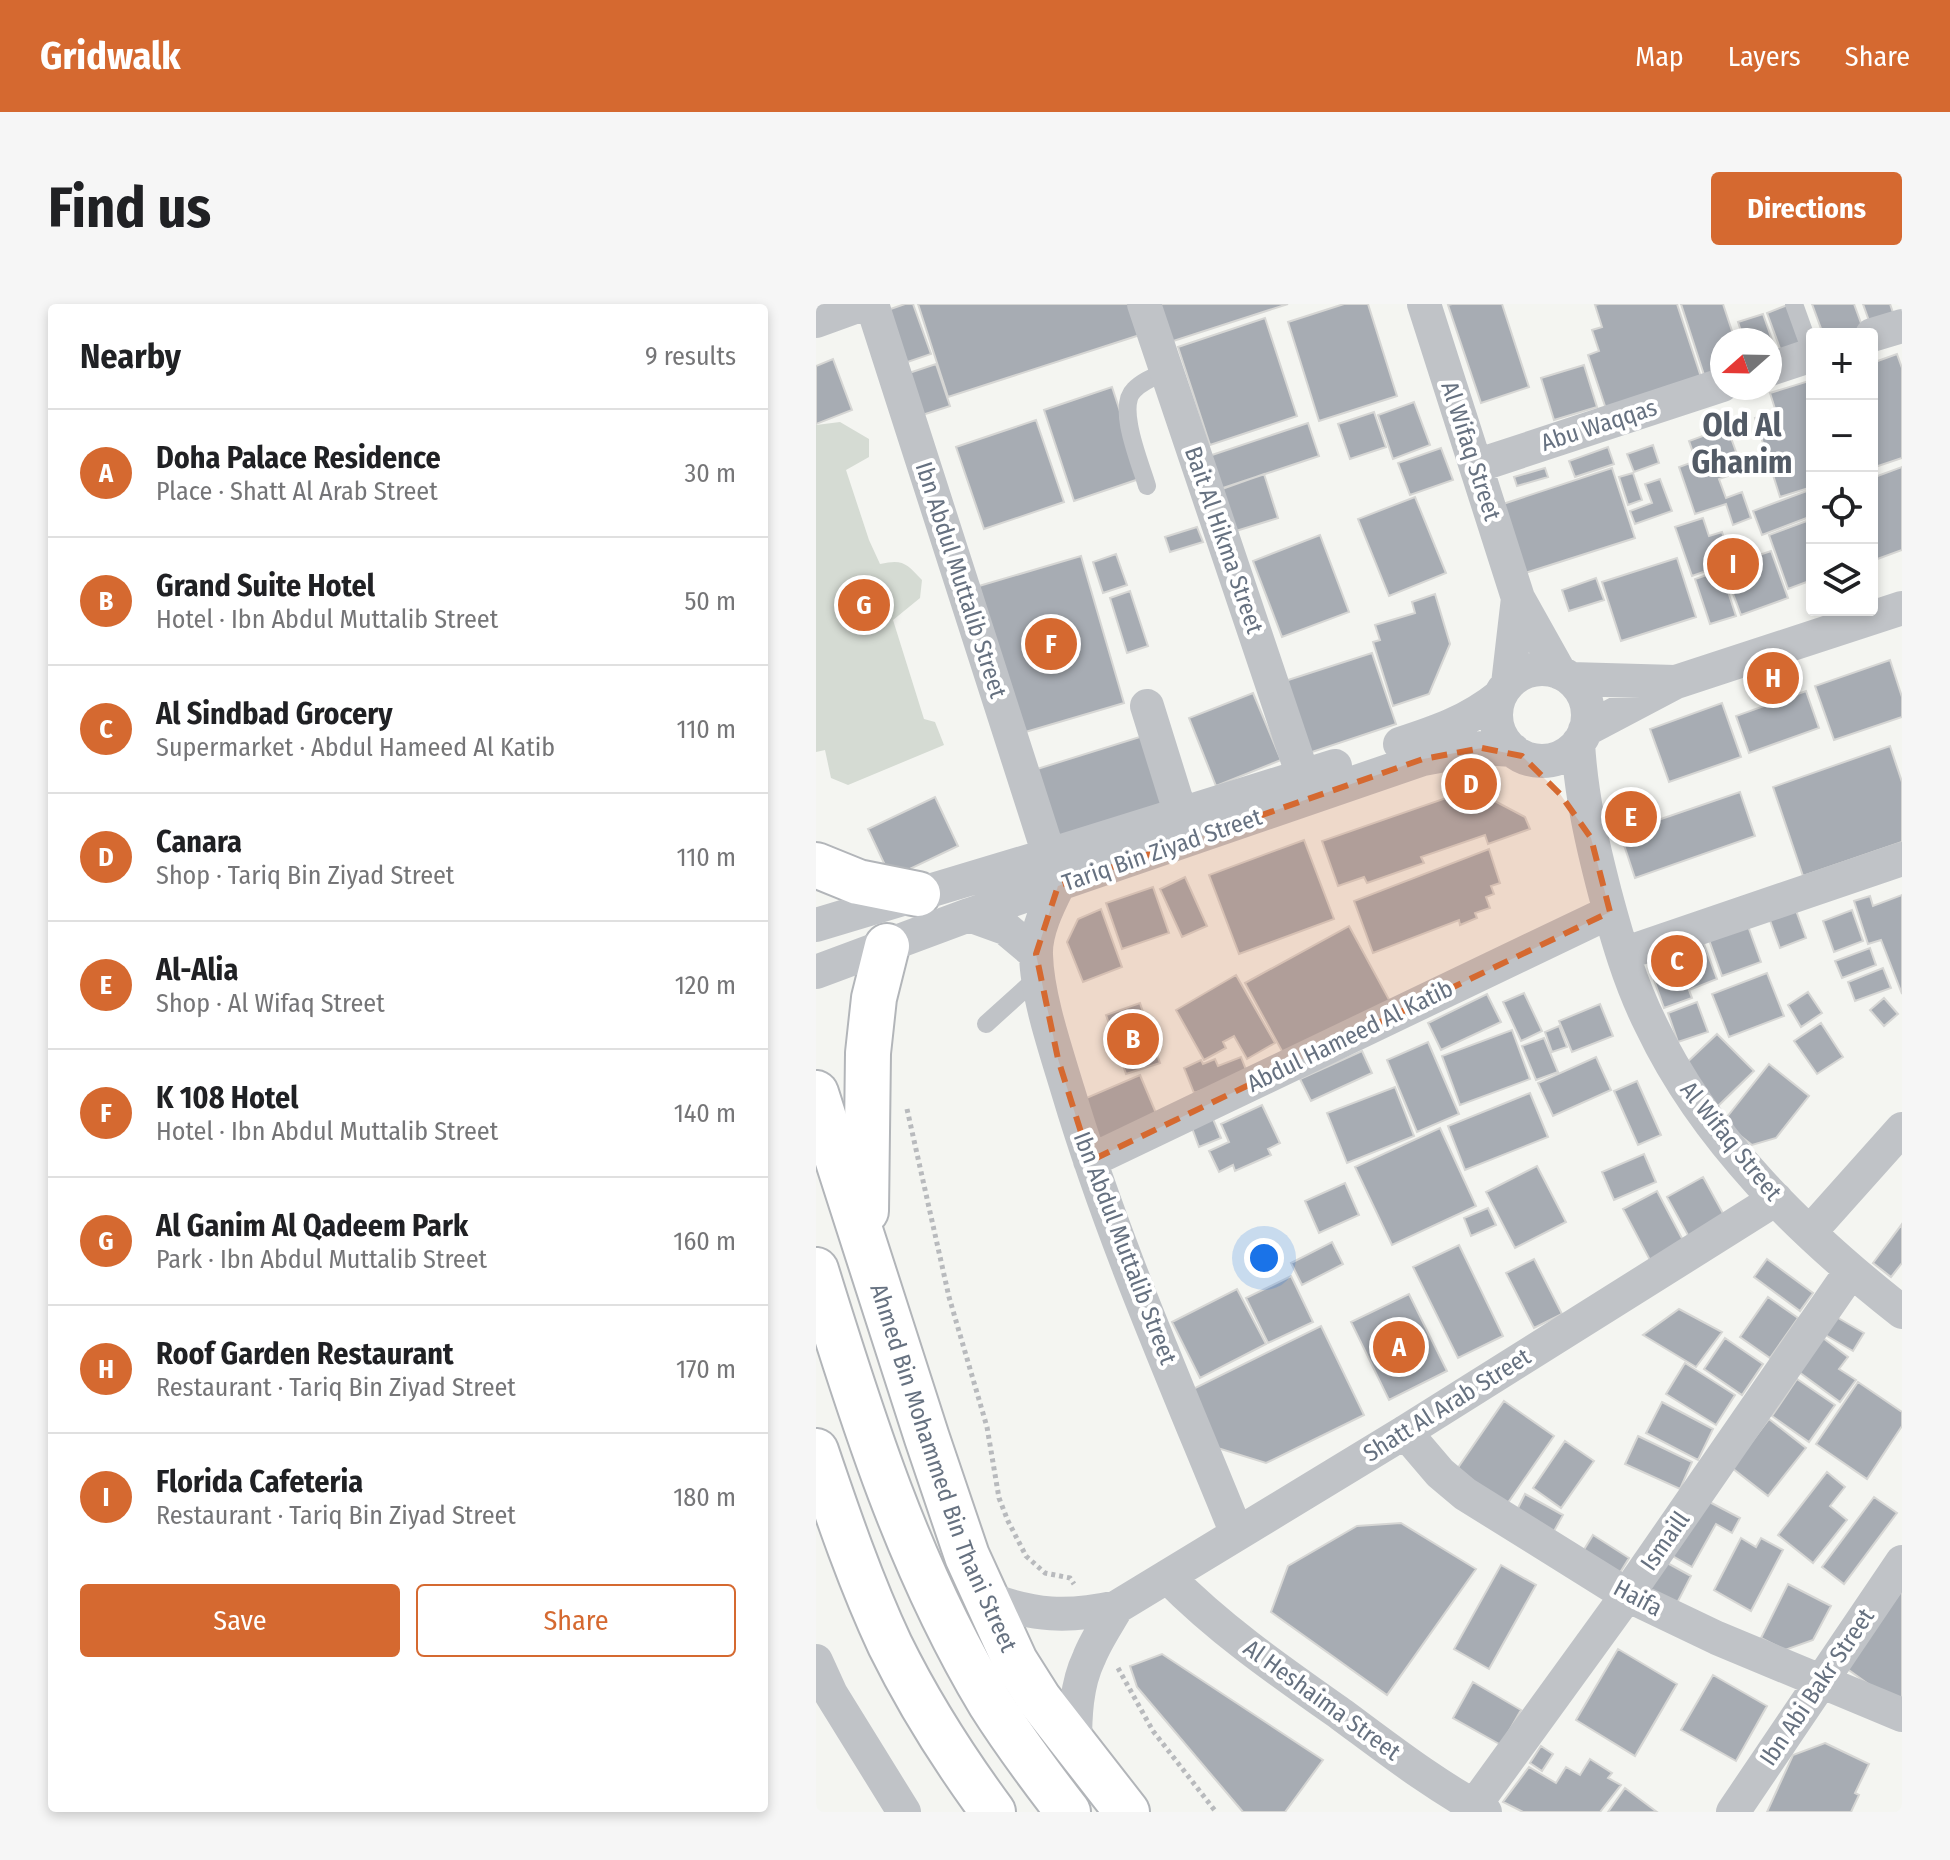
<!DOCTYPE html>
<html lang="en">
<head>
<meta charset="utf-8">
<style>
	body { margin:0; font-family:"Fira Sans Condensed",sans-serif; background:#f6f6f6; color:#202124 }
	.controls { position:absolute; right:24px; top:24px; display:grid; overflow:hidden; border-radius:8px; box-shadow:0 4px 12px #0003 }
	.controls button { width:72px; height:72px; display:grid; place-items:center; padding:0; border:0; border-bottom:2px solid #e0e0e0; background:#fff; color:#202124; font:40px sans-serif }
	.compass { position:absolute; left:894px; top:24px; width:72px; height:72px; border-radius:50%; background:#fff; box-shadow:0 4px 12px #0003; rotate:250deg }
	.you { position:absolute; left:448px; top:954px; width:28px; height:28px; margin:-20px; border:6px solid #fff; border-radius:50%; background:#1a73e8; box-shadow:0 0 0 12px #1a73e833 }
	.badge { display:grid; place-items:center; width:52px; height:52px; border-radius:50%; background:#d56930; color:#fff; font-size:26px; font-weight:700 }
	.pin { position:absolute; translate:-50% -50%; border:4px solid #fff; box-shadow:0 2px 8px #0006 }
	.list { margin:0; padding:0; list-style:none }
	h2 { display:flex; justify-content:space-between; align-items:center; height:104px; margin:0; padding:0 32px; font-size:34px }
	h2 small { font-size:26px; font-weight:400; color:#757577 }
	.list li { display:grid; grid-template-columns:52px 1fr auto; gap:24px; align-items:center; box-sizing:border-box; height:128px; padding:0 32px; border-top:2px solid #e0e0e0 }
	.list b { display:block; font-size:30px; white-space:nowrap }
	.list p { margin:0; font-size:26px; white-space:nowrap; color:#757577 }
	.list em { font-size:26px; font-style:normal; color:#757577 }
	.actions { display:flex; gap:16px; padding:24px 32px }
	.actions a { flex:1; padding:18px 0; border:2px solid #d56930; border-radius:8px; text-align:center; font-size:28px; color:#d56930 }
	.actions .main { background:#d56930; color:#fff }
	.icon { flex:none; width:44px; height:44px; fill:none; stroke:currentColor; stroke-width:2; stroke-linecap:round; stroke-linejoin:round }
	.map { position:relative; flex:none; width:1086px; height:1508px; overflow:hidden; border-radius:8px }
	header { display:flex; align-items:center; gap:48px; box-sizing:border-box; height:112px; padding:0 40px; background:#d56930; color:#fff }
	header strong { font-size:38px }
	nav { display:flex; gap:44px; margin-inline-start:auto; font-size:28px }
	.intro { display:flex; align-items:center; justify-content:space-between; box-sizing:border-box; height:192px; padding:0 48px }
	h1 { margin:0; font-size:56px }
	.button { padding:20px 36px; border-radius:8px; background:#d56930; color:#fff; font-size:28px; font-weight:700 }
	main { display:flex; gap:48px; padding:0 48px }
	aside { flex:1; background:#fff; border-radius:8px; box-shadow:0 4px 12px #0003 }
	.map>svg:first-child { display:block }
	.green { fill:#d5dbd3 }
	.building { fill:#a7acb3; stroke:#d6d6d4; stroke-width:2 }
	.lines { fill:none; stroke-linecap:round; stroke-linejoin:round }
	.primary-casing { stroke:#b2b5b9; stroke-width:48 }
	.path { stroke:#b8babd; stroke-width:5; stroke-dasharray:4 4; stroke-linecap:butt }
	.service { stroke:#c0c3c7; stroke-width:18 }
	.minor { stroke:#c0c3c7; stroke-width:34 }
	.primary { stroke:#fff; stroke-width:44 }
	.marked { fill:#d56930; fill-opacity:0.2; stroke:#d56930; stroke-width:6; stroke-dasharray:16 10; stroke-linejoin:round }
	.labels { text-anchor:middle; stroke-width:8; stroke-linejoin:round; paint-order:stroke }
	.street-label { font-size:24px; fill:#667180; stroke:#fff }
	.district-label { font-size:32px; font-weight:bold; fill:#535b66; stroke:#fff }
</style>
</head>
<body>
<header>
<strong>Gridwalk</strong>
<nav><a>Map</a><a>Layers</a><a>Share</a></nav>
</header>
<div class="intro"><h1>Find us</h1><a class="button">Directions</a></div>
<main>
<aside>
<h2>Nearby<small>9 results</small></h2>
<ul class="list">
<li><span class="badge">A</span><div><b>Doha Palace Residence</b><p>Place · Shatt Al Arab Street</p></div><em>30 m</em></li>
<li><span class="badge">B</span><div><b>Grand Suite Hotel</b><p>Hotel · Ibn Abdul Muttalib Street</p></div><em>50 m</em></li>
<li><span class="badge">C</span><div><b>Al Sindbad Grocery</b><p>Supermarket · Abdul Hameed Al Katib</p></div><em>110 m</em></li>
<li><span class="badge">D</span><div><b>Canara</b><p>Shop · Tariq Bin Ziyad Street</p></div><em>110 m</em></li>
<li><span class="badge">E</span><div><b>Al-Alia</b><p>Shop · Al Wifaq Street</p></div><em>120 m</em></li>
<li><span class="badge">F</span><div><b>K 108 Hotel</b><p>Hotel · Ibn Abdul Muttalib Street</p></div><em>140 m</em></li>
<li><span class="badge">G</span><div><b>Al Ganim Al Qadeem Park</b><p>Park · Ibn Abdul Muttalib Street</p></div><em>160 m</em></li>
<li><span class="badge">H</span><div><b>Roof Garden Restaurant</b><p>Restaurant · Tariq Bin Ziyad Street</p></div><em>170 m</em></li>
<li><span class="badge">I</span><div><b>Florida Cafeteria</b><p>Restaurant · Tariq Bin Ziyad Street</p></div><em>180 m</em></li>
</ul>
<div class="actions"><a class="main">Save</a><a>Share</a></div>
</aside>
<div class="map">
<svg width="1086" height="1508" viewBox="0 0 1086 1508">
	<rect width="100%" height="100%" fill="#f4f5f1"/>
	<path class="green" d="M24,118L53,135V153L30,166L53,236L64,260C87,255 90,259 106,276L104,294L77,316L108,415L119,418L128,441L32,481L15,474L9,446L0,448V121Z"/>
	<path class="building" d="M89,0H97L115,50L80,62L63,9Z
		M102,0H323L333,28L132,93Z
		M336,0H472L348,40Z
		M528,0H552L581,92L503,117L472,18Z
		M636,0H686L713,83L665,99L632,1Z
		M783,0H861L885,73L790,105L772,51L783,47L776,26L786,23L779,1Z
		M865,0H907L919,36H906V71L890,77Z
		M974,0L989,42L966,50L951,9Z
		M996,0H1038L1049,30H1007Z
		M1047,0H1074L1081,20L1057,28Z
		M947,10L961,50L954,53V36H928L922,18Z
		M449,14L481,112L394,141L362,43Z
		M1081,50L1086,64V154L1056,164V59Z
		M17,55L36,106L0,120V62Z
		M120,60L134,102L97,114L84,72Z
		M768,61L781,103L738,116L725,74Z
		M996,76V183L964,193L939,114L960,108L954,89Z
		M296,83L326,174L258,197L228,106Z
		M598,98L614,141L577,155L562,111Z
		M558,108L570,143L534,155L522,120Z
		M220,116L248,198L168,225L140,143Z
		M492,119L503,152L401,186L390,153Z
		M911,123L927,167L903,175L910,194L926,188L935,214L917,221L910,200L879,210L863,163L880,157L873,137Z
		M837,141L843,159L818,168L811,150Z
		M792,143L798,160L759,173L753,157Z
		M625,144L637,176L594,191L582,159Z
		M1086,163V246L1056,257V174Z
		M729,164L732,173L701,182L698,173Z
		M796,164L819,234L706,270L684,201Z
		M817,169L826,196L812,201L803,173Z
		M448,170L462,214L420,227L406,185Z
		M844,175L856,207L819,220L814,207L836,199L829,180Z
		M996,185V212L946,231L937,207Z
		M599,193L630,269L573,292L542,215Z
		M887,214L893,232L906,228L916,258L876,272L859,223Z
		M996,215V276L972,285L953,231Z
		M381,223L387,238L354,248L349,233Z
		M504,231L533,308L466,333L437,257Z
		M955,247L972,294L925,311L907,263Z
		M300,250L311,281L287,289L277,258Z
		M265,252L308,399L206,429L163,282Z
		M861,254L880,313L805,337L786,278Z
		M905,266L920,312L894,320L879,275Z
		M780,274L788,296L753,307L746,286Z
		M314,287L332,342L311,349L294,294Z
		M619,290L634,340L613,390L577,402L557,338L564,336L559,321L599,309L596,298Z
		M556,349L580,420L490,450L466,378Z
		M1074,356L1086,393V413L1018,436L999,382Z
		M990,387L1003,424L933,449L920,412Z
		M437,389L465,456L400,482L373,414Z
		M906,399L925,453L853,478L834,425Z
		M327,432L350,506L241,541L218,466Z
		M1074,442L1086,478V538L987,572L957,483Z
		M656,485L709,513L714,525L672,540L669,531L605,553L608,559L551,579L548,573L522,582L506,537Z
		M924,488L939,532L819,574L804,529Z
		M119,493L142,542L75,574L52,525Z
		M488,536L518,615L423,650L393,571Z
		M673,545L684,579L675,582L678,590L670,593L674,604L659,609L661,614L644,621L643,616L557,649L538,597Z
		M369,573L391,622L366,633L344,585Z
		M337,583L353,629L306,645L290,599Z
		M1086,591V690L1065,636L1052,640L1038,597L1054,592L1057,602Z
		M978,601L990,634L964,644L952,611Z
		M285,605L306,663L267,678L251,638L262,615Z
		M1036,606L1047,637L1018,648L1007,617Z
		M533,622L577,703L473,760L429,679Z
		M932,622L945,658L906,672L893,636Z
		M887,637L901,675L873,686L876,694L848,704L838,676L850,650Z
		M1054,644L1060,661L1026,674L1019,657Z
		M1067,664L1075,684L1039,697L1032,678Z
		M951,669L968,712L913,733L896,690Z
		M420,671L459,739L431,755L418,732L407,738L410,744L388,756L360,706Z
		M992,688L1006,709L985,723L972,701Z
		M708,689L726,727L705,737L687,698Z
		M671,690L685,718L625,746L612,719Z
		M1068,694L1082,710L1068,722L1054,706Z
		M881,698L892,728L862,738L852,709Z
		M324,699L344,759L310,770L290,711Z
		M784,700L797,732L756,748L743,717Z
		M1005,719L1027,753L1001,770L978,737Z
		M743,722L751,743L736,748L729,728Z
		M696,726L714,775L644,801L626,752Z
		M901,730L938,767L901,803L864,765Z
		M728,734L742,768L720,776L706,742Z
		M612,738L643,810L601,828L571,756Z
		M546,747L556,769L495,797L484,775Z
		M425,753L432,771L378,789L368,764L385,756L387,760L399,755L402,762Z
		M780,753L795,786L737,812L722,779Z
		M953,760L993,792L960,834L936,841L907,818Z
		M324,771L345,821L282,847L261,798Z
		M821,777L845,831L822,841L798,787Z
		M579,783L598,832L531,859L511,809Z
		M714,789L732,833L649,866L632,822Z
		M446,801L464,839L452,845L455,851L419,867L417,861L403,868L393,847L413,838L405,820Z
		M397,815L405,834L383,843L376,824Z
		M624,824L660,902L576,941L539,863Z
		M828,850L840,878L798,896L786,868Z
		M721,862L750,918L699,944L670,888Z
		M887,873L909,913L873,933L851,893Z
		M529,879L543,911L503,929L489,897Z
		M841,887L869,940L835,958L807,905Z
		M672,904L680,921L655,932L648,914Z
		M1086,920V959L1075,973L1057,959Z
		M516,938L527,960L486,981L475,959Z
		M643,941L687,1032L642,1054L597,963Z
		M718,955L746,1010L718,1024L690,969Z
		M951,955L997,989L984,1007L938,973Z
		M475,972L497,1018L452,1039L430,994Z
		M421,985L450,1040L384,1074L356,1018Z
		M593,990L631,1067L573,1096L535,1018Z
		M952,993L982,1014L954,1054L924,1033Z
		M863,1005L906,1028L880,1063L827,1031Z
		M1017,1011L1048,1029L1037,1047L1006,1029Z
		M505,1022L548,1111L450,1159L395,1142L369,1089Z
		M909,1034L947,1060L926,1091L888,1065Z
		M1007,1034L1032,1053L1023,1065L1040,1076L1024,1098L983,1068Z
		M869,1059L919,1091L900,1121L850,1090Z
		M981,1075L1019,1101L993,1138L956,1112Z
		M1042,1078L1086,1108V1122L1051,1175L1000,1140Z
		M688,1097L738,1132L689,1203L639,1168Z
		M846,1098L897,1125L882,1156L830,1129Z
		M953,1115L990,1144L952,1192L916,1164Z
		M822,1132L876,1158L864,1185L809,1160Z
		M749,1137L778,1157L745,1204L717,1184Z
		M1011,1168L1029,1183L1014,1202L1031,1216L997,1259L962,1231Z
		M709,1190L747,1211L733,1236L696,1216Z
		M884,1193L924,1214L916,1229L900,1220L876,1263L853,1250Z
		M1058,1193L1081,1209L1028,1280L1006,1263Z
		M585,1219L660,1265L571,1391L455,1308L472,1262L541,1222Z
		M777,1231L813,1254L797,1280L761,1257Z
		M925,1234L940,1243L945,1234L967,1246L935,1307L898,1286Z
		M844,1255L875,1272L859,1303L827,1286Z
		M685,1261L720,1281L673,1365L638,1345Z
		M972,1280L1015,1302L997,1336L969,1346L945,1334Z
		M1086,1286V1398L1083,1402L1030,1364Z
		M802,1345L861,1380L819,1452L760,1416Z
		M346,1350L507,1456L469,1508H427L321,1383L314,1362Z
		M897,1371L951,1402L920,1457L865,1426Z
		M657,1378L705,1406L685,1441L637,1414Z
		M1009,1439L1053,1460L1039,1489L1043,1491L1035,1508H951L977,1451Z
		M725,1442L737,1450L726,1467L714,1459Z
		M774,1455L796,1469L792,1474L805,1481L784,1508H707L687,1498L713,1463L740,1479L750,1463L764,1471Z
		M809,1484L841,1508H792Z"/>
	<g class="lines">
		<g class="primary-casing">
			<g id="primary">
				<path d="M0,561L42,578L102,590"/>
				<path id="s1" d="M0,789L111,1134L151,1252L199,1357L223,1395L311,1508"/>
				<path d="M50,907L52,749L58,694L71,642"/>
				<path d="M0,966C46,1115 93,1264 174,1399C198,1437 225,1473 252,1508"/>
				<path d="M0,1147C22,1212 45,1279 74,1341C103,1400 138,1455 177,1508"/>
			</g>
		</g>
		<path class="path" d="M91,805L133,993L171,1123L183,1194L192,1217L210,1252L229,1269L254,1274L258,1280
			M302,1364L337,1427L400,1508"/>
		<path class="service" d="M978,0L996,50
			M331,182C325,161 300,103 318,86C326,77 340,72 351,67
			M170,720L223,672"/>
		<path class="minor" d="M56,0L233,551
			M328,0L487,472
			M608,0L702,294L744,369
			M0,17L47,0
			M1056,31L1086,22
			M954,65L996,51
			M660,162L906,81
			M680 411a46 46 0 1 1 92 0a46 46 0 1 1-92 0Z
			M755,375L859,378
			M692,380L702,294
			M331,402L365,511
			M769,426L860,378L1086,304
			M762,439C765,491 776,539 789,589C801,634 814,679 835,721C890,837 987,930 1086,1008
			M584,440C621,428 653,417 684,392
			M242,582C232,602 219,628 220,651C221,692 240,747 252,787C297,938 362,1084 421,1230
			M153,611L189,624L220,650
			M0,621L233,551L519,462
			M807,650L1086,555
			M0,668L153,611L607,455L666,444L697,446
			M274,857L794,608
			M994,928L1086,825
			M589,1128L624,1169L649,1190L811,1291L901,1334L1086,1411
			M352,1273C404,1326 465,1368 526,1411C572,1445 618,1481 669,1508
			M170,1294C218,1312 251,1314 301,1303L589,1128L960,895
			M0,1357L15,1390L88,1508
			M259,1442C259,1413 260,1381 273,1354C280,1336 292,1319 301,1303
			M658,1502L811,1291L1035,967
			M917,1508L1086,1258"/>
		<use href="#primary" class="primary"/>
	</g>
	<path class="marked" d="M666,444L706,452L744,490L775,534L794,608L274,857L242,755L220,650L242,582L607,455Z"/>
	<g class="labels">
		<g class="street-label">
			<text transform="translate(783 121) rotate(-18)" y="8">Abu Waqqas</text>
			<text transform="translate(655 147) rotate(72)" y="8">Al Wifaq Street</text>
			<text transform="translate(408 236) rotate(71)" y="8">Bait Al Hikma Street</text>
			<text transform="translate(145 276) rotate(72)" y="8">Ibn Abdul Muttalib Street</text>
			<text transform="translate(346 546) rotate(-19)" y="8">Tariq Bin Ziyad Street</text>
			<text transform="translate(534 732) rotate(-26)" y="8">Abdul Hameed Al Katib</text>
			<text transform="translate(915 837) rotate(51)" y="8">Al Wifaq Street</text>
			<text transform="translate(309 944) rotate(69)" y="8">Ibn Abdul Muttalib Street</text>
			<text transform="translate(631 1101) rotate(-32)" y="8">Shatt Al Arab Street</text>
			<text dy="8" stroke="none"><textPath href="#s1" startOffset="396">Ahmed Bin Mohammed Bin Thani Street</textPath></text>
			<text transform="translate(849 1237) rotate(-55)" y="8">Ismaill</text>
			<text transform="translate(822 1294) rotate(28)" y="8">Haifa</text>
			<text transform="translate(1001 1383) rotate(-56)" y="8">Ibn Abi Bakr Street</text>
			<text transform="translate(506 1396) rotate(36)" y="8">Al Heshaima Street</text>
		</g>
		<g class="district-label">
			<text x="926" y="132">Old Al<tspan x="926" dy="37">Ghanim</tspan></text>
		</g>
	</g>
</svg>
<div class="controls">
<button>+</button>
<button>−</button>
<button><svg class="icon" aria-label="locate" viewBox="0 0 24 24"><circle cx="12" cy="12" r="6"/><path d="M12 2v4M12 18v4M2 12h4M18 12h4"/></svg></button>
<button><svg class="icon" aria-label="layers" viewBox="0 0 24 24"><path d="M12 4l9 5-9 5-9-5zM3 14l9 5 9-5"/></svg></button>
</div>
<svg class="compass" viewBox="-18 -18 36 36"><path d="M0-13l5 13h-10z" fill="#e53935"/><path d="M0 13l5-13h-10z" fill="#757577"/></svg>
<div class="you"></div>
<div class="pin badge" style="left:583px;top:1043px">A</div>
<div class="pin badge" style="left:317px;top:735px">B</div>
<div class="pin badge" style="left:861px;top:657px">C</div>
<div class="pin badge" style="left:655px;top:480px">D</div>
<div class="pin badge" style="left:815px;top:513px">E</div>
<div class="pin badge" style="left:235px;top:340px">F</div>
<div class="pin badge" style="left:48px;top:301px">G</div>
<div class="pin badge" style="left:957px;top:374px">H</div>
<div class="pin badge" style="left:917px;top:260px">I</div>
</div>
</main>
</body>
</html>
